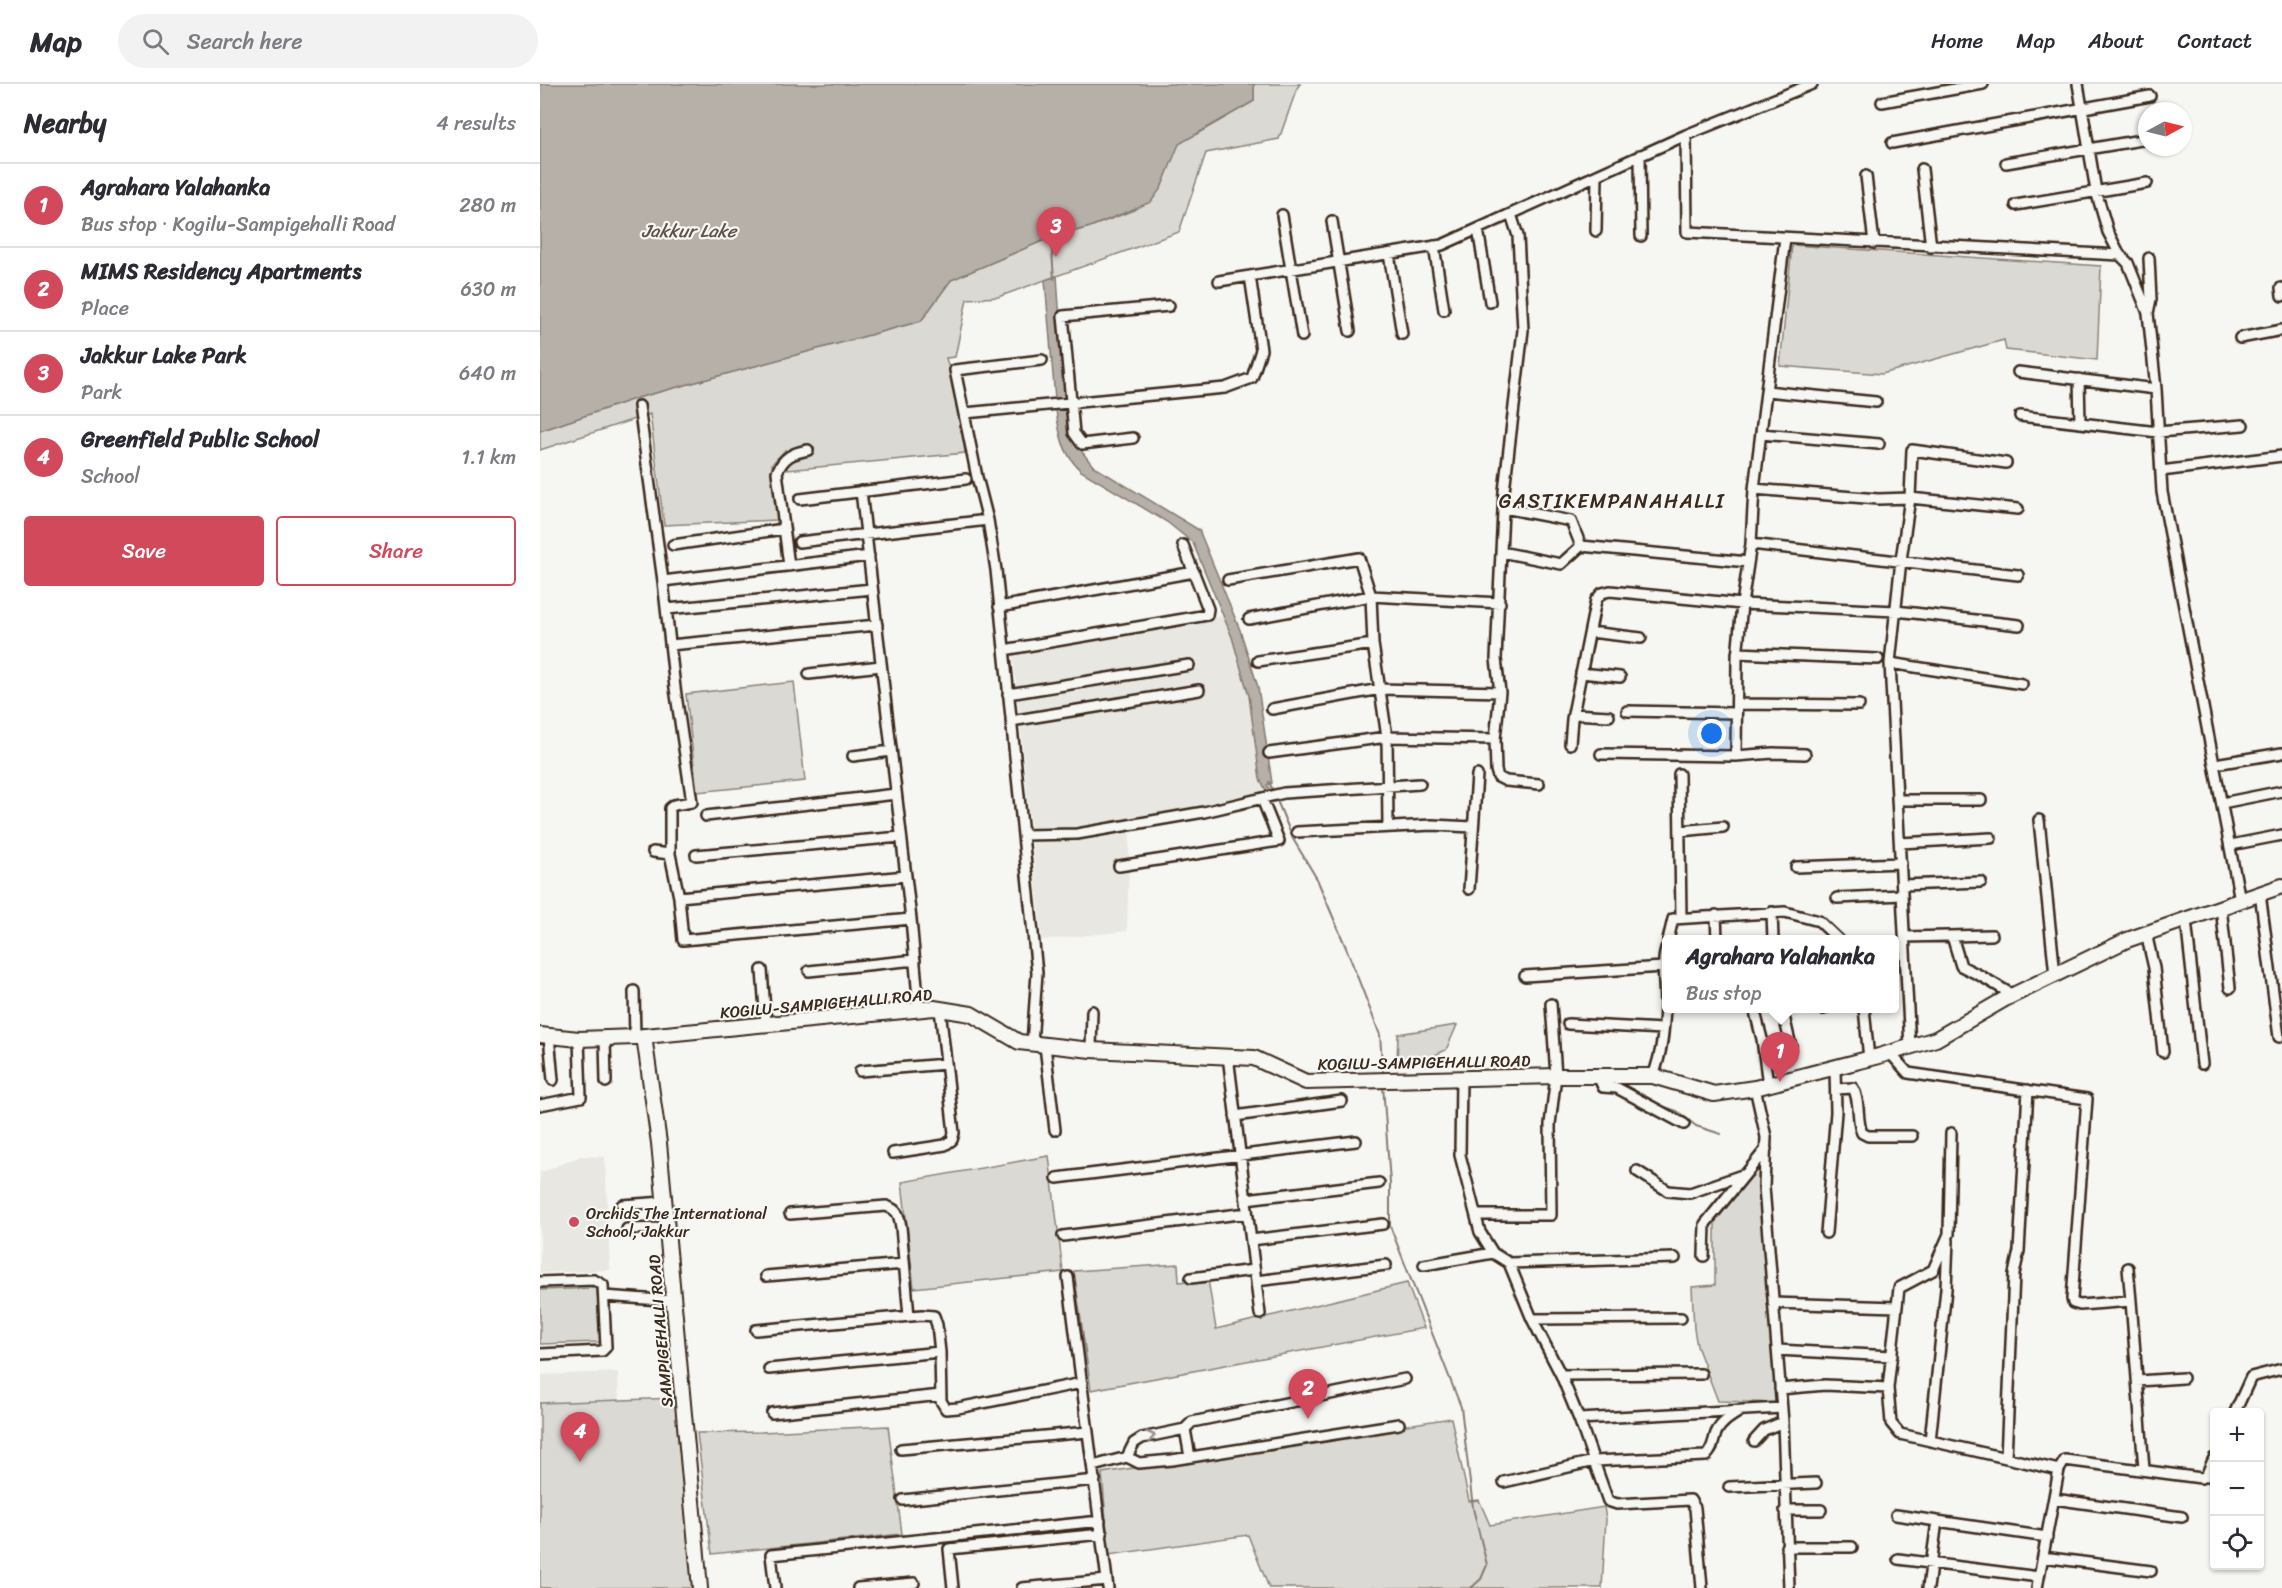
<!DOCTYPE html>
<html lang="en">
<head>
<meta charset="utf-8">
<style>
	body { margin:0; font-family:Sriracha,sans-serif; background:#f2f2f3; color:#2b2b33 }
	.controls { position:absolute; right:18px; bottom:18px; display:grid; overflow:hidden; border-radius:6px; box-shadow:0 2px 4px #0004 }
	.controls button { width:54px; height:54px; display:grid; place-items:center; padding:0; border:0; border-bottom:2px solid #e1e1e2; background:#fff; color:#2b2b33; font:30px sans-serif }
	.compass { position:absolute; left:1598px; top:18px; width:54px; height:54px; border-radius:50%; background:#fff; box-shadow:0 2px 4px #0004; rotate:83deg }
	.you { position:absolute; left:1172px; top:650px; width:21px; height:21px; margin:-15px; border:4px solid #fff; border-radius:50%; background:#1a73e8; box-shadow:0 0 0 9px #1a73e833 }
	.badge { display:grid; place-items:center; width:39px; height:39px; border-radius:50%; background:#d1495b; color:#fff; font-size:20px; font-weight:700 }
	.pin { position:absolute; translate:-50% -50px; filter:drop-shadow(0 2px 3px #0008) }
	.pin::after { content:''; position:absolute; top:32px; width:21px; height:18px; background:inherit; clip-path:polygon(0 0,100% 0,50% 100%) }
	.popup { position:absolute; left:1122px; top:851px; width:237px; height:78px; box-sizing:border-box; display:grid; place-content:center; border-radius:6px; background:#fff; filter:drop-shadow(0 2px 4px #0005); font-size:20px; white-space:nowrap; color:#7c7c81 }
	.popup b { font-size:22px; color:#2b2b33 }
	.popup::after { content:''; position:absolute; left:50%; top:100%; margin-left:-12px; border:12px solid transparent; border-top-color:#fff }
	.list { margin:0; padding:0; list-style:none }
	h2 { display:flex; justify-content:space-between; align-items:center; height:78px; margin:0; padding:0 24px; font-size:26px }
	h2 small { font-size:20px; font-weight:400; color:#7c7c81 }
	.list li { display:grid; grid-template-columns:39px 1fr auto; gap:18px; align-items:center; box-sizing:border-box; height:84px; padding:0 24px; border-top:2px solid #e1e1e2 }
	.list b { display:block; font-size:22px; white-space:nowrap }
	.list p { margin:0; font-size:20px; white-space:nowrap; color:#7c7c81 }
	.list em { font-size:20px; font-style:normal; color:#7c7c81 }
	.actions { display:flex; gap:12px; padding:18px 24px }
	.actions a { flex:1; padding:14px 0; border:2px solid #d1495b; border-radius:6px; text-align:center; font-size:21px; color:#d1495b }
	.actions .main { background:#d1495b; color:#fff }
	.icon { flex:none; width:33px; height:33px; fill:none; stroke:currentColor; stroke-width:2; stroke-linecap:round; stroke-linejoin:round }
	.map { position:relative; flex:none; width:1742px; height:1504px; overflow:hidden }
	header { display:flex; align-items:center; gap:36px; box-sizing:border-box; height:84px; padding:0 30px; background:#fff; border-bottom:2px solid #e1e1e2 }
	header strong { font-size:28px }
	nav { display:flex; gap:33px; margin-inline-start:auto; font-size:21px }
	.search { width:420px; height:54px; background:#f2f2f3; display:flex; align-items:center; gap:15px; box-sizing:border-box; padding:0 21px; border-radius:33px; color:#7c7c81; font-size:22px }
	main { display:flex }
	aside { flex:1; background:#fff }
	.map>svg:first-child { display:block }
	.built { fill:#e8e7e2 }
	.green { fill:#dad9d3; stroke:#8a8278; stroke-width:1.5 }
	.water { fill:#b6b0a9; stroke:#857a71; stroke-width:1.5 }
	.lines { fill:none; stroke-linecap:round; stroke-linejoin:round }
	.stream { stroke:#857a71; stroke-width:2 }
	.street-casing { stroke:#3b2a1e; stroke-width:14 }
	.secondary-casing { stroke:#3b2a1e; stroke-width:18 }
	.street { stroke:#f6f6f2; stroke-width:9 }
	.secondary { stroke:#f6f6f2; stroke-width:14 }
	.oneway { stroke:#989088 }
	.poi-dot { fill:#d1495b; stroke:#f6f6f2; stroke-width:2 }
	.labels { text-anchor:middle; stroke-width:4.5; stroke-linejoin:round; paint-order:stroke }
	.street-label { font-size:16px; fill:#3b2a1e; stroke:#f6f6f2 }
	.poi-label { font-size:16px; fill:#3b2a1e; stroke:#f6f6f2; text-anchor:start }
	.water-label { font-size:18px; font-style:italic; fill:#605248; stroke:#f6f6f2 }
	.quarter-label { font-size:20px; letter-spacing:1.5px; fill:#3b2a1e; stroke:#f6f6f2 }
</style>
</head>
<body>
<header>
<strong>Map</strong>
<div class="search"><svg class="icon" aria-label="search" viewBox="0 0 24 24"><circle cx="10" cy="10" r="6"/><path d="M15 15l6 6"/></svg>Search here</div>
<nav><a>Home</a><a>Map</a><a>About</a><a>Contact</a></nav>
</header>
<main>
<aside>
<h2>Nearby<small>4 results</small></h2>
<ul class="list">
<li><span class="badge">1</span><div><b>Agrahara Yalahanka</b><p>Bus stop · Kogilu-Sampigehalli Road</p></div><em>280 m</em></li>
<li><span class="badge">2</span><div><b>MIMS Residency Apartments</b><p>Place</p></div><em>630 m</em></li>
<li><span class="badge">3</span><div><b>Jakkur Lake Park</b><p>Park</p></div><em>640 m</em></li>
<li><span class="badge">4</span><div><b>Greenfield Public School</b><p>School</p></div><em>1.1 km</em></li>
</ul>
<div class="actions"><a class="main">Save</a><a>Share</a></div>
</aside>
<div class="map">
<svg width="1742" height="1504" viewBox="0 0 1742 1504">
	<rect width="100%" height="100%" fill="#f6f6f2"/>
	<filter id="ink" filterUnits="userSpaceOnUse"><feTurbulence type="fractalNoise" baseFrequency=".0167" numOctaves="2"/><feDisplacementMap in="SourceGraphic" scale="12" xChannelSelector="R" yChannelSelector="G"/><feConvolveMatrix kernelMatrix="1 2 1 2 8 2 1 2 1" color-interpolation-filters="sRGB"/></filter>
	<g filter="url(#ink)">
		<path class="built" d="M683,532L692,553L709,612L720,695L728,710L590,734L587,847L502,856L473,570Z
			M41,1072L65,1073L70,1186L0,1189V1089Z
			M78,1288L82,1441L0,1445V1291Z"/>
		<path class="green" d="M714,0H760L757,4L739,55L666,69L639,148L458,213L427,215L415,273L406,274L420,325L425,369L247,386L245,366L232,380L238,436L124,441L110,330L0,366V347L97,314L381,237L411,196L507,155L550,143L594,126L621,104L638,60L714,17Z
			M1252,161L1561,182L1557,276L1466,266L1464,256L1342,290L1240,282Z
			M254,598L265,697L157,708L146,610Z
			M917,941L906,966L880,978L857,981L858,950Z
			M509,1072L523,1188L374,1204L362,1098Z
			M1221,1080L1237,1319L1178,1317L1157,1262L1154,1245L1152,1203L1175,1201V1138Z
			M638,1180L639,1198L668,1195L676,1245L867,1199L884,1244L551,1306L534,1187Z
			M57,1204L60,1258L0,1260V1206Z
			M136,1314L153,1504H0V1319Z
			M911,1334L929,1417L939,1416L950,1441L1064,1423L1066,1435L1062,1504H729L708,1451L569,1471L562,1389Z
			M348,1342L362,1450L172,1470L157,1349L221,1348Z"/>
		<path class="water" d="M0,0H714V17L639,60L621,104L611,118L550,143L507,155L411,196L381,237L97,314L0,347Z
			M517,192L525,314L515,315L505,196Z
			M527,325L530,352L553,382L659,446L700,546L718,603L732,699L727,701L731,708L728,710L720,695L709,612L704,595L692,553L653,459L627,438L541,387C523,370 519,350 516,326Z"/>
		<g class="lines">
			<path class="stream" d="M511,153L514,195
				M729,698L734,709
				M736,714L753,755L777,795L807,866L840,951L843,992
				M1079,997L1088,1005
				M843,1001L850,1099V1142L921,1323L933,1424L947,1481L941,1495L931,1504
				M1116,1020L1137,1027L1156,1042L1181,1050"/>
			<g class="street-casing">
				<path id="street" d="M1538,0L1556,107L1568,148L1580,171L1588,179L1608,229L1616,305L1622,408L1700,816
					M1342,18L1443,0
					M1146,51L1147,148L1580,171
					M1352,59L1610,12
					M1100,71L1101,152
					M1466,79L1607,55
					M1382,85L1391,163
					M1326,92L1334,159
					M1476,121L1607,99
					M742,131L762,252
					M792,137L810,247
					M938,145L950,218
					M1056,147L1057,91
					M1245,154L1214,405L1211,460L1202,520L1356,527L1479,541
					M894,162L904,226
					M849,170L862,250
					M679,197L902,161L1146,51L1272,0
					M1741,204L1742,212
					M1608,229L1611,215L1609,174
					M1700,254L1742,246
					M1478,288L1616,305
					M1539,295L1540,339
					M1226,307L1336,318
					M99,322L123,497
					M425,329L685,304L712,294L721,266L710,192
					M1480,332L1618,348L1703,341
					M1221,350L1339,360
					M593,354L542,360L534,349L523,232L629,222
					M1621,387L1742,372
					M1214,405L1338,415L1370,414L1478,425
					M321,407L371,835L379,925
					M260,415L426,395
					M964,424L1031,437L1041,462
					M259,458L448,436
					M1211,460L1478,491
					M133,461L244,445
					M961,468L964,407L983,246L978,152L971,130
					M329,472L123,497L135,604L152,718L134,721L130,724V770L139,813L143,856L371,835
					M249,482L237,388C244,373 252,369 268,366
					M688,496L819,474L831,512L833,560L847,653L848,743
					M459,523L654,488
					M127,525L332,505
					M709,535L831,512L960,519
					M1050,548L1101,554
					M130,561L337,541
					M464,566L667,531L668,525L643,461
					M1197,569L1338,575
					M718,577L833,560
					M1350,579L1482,600
					M1041,589L1080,593
					M269,590L341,582
					M468,610L649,581
					M1197,620L1319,621
					M732,625L840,605L960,608
					M1087,627L1196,629
					M1033,630L1069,632
					M471,637L659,606
					M1030,660L1032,635L1056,516L1062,509L1070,507L1202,520L1197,574L1196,672
					M729,669L847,653L955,655
					M1061,670L1196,672L1233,669L1265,670
					M313,672L351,667
					M1675,680L1742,669
					M1139,690L1141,834
					M999,700L966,697L958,693L956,686L955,655L960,608L956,575L961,468L1021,480L1041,462L1208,478
					M1358,716H1441
					M1682,719L1742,707
					M166,732L356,710
					M1499,736L1515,891
					M1140,747L1183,743
					M757,748L892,741L933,743
					M483,751L537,750L664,728L744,709L880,700
					M1360,759L1451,754
					M1691,761L1742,751
					M113,768L130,770
					M156,771L361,753
					M579,782L739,757L722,715
					M1256,783L1361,779
					M1362,801L1441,798
					M929,805L937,691
					M1720,809L1739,953
					M139,813L366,792
					M1297,814L1362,811
					M1681,823L1690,904
					M1232,828L1233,856
					M1176,831L1177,856
					M1646,836L1662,980
					M1606,849L1614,884L1623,968
					M1412,852L1421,882L1441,892L1473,911
					M1365,853L1452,851
					M1128,856L1133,835L1245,828L1279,837L1299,856
					M222,886L226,940
					M269,887L375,876
					M985,892L1123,883
					M94,907L95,953
					M1214,924L1222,955L1228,1001
					M1242,924L1251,962
					M1324,924L1329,975
					M1283,925L1286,924
					M1028,940L1123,945
					M9,952L13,996
					M65,955L66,998
					M492,960L497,889L456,486L448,436L437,393L415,286L502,276
					M505,962L515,1046
					M1370,963L1350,579L1361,476L1370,414L1372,366L1466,379
					M551,966L552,927
					M1350,969L1368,989L1547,1015L1532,1215L1533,1219L1540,1221L1591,1217L1604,1385
					M688,972L720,1230
					M320,987L406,980
					M1058,992L1063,1003L1077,1004L1144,1040
					M1113,992C1122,969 1124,946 1125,922C1125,902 1121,883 1126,864
					M921,993L920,1071L940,1148L953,1169L969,1179L992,1235L1021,1291L1039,1335L1068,1417L1077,1420L1150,1416L1155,1424L1162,1504
					M1215,1004L1226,1053L1224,1103L1243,1338L1249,1504
					M1296,1005L1313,1004C1321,1018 1316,1035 1322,1049L1328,1052H1372
					M0,1021L41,1013L39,955
					M695,1032L802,1017
					M1411,1049L1409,1150L1393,1186L1359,1204L1348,1304L1351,1339L1360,1350L1519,1386
					M353,1069L405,1061L412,1056L414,1049L400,925
					M1097,1087L1128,1107L1150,1109L1202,1091
					M517,1094L816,1057
					M706,1115L839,1099
					M82,1121L124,1118
					M250,1130L346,1122C358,1126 359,1131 361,1143L369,1232
					M936,1131H1011L1010,1040L1016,992L1011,920
					M87,1145L127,1144
					M1286,1149L1296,1028L1295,984
					M523,1152L707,1129
					M711,1156L843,1140
					M1164,1172L1165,1140L1226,1065
					M969,1179L1135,1174
					M884,1181L953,1169
					M1588,1184L1591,1217
					M226,1192L364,1180
					M528,1193L568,1504
					M651,1194L714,1186
					M716,1197L846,1181
					M0,1198L54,1196L63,1201L66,1263L62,1267L0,1270
					M64,1212L134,1217
					M1233,1219L1357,1223
					M992,1235L1141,1234
					M216,1246L382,1231L394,1232L397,1241L400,1268L401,1317L406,1325L418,1324L542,1299
					M1237,1266L1352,1272
					M229,1285L400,1268
					M1021,1291L1161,1290
					M1598,1297L1643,1294
					M1240,1305L1285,1301L1348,1304
					M1695,1328L1711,1293L1742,1285
					M232,1329L401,1311
					M1039,1335L1242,1324
					M645,1345L650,1373
					M1214,1357L1224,1346L1243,1338
					M1390,1357L1406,1205L1408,1156
					M361,1365L548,1348
					M587,1373L594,1359L602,1354L645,1345L652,1338L865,1295
					M1466,1374L1474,1190L1479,1167L1488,1006
					M553,1382L587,1373L599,1379L632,1376L859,1340
					M964,1398L1054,1377L1166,1372C1173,1365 1173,1358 1176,1349C1181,1338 1192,1332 1202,1326
					M1189,1403L1276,1399
					M1514,1415L1642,1433
					M363,1416L555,1396
					M1245,1426H1281
					M1356,1431L1507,1453
					M1246,1463H1312
					M1503,1473L1611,1487
					M1358,1475L1499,1493
					M235,1504L231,1471L560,1437
					M318,1504L374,1499
					M413,1504L409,1465L562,1450
					M482,1504L567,1496
					M1388,1504L1397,1437
					M1497,1504L1519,1386L1525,1376L1661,1394L1666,1392L1674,1374"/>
			</g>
			<g class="secondary-casing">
				<path id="secondary" d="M0,951L39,955L95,953L394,924L431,930L479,958L551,966L714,974L766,998L1016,992H1113L1174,1010L1215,1004L1339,972L1396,955L1465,915L1587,856L1742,802
					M104,952L119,1059L160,1504"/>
			</g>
			<use href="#street" class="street"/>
			<use href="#secondary" class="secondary"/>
		</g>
		<defs><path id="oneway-chevron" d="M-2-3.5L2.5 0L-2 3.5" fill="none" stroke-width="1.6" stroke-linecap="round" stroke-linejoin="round" transform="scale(1.5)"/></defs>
		<use class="oneway" href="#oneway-chevron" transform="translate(611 1352) rotate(-15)"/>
	</g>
	<circle class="poi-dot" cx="34" cy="1138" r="6"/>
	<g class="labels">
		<g class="street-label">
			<text transform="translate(286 919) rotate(-5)" y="6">KOGILU-SAMPIGEHALLI ROAD</text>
			<text transform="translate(884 978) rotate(-1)" y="6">KOGILU-SAMPIGEHALLI ROAD</text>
			<text transform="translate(120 1247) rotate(-95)" y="6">SAMPIGEHALLI ROAD</text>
		</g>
		<g class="poi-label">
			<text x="46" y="1135">Orchids The International<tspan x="46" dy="18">School, Jakkur</tspan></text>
		</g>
		<g class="water-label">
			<text x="149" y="153">Jakkur Lake</text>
		</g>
		<g class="quarter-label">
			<text x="1072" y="424">GASTIKEMPANAHALLI</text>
		</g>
	</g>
</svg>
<div class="controls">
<button>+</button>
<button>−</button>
<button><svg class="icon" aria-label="locate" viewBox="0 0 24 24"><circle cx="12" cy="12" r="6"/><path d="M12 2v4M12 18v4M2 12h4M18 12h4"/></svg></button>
</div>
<svg class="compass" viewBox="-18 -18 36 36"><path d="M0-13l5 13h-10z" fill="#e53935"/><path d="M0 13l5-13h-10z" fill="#7c7c81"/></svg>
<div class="you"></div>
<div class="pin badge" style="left:1240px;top:998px">1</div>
<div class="popup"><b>Agrahara Yalahanka</b>Bus stop</div>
<div class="pin badge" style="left:768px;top:1335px">2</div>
<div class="pin badge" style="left:516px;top:173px">3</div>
<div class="pin badge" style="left:40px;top:1378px">4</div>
</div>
</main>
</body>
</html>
